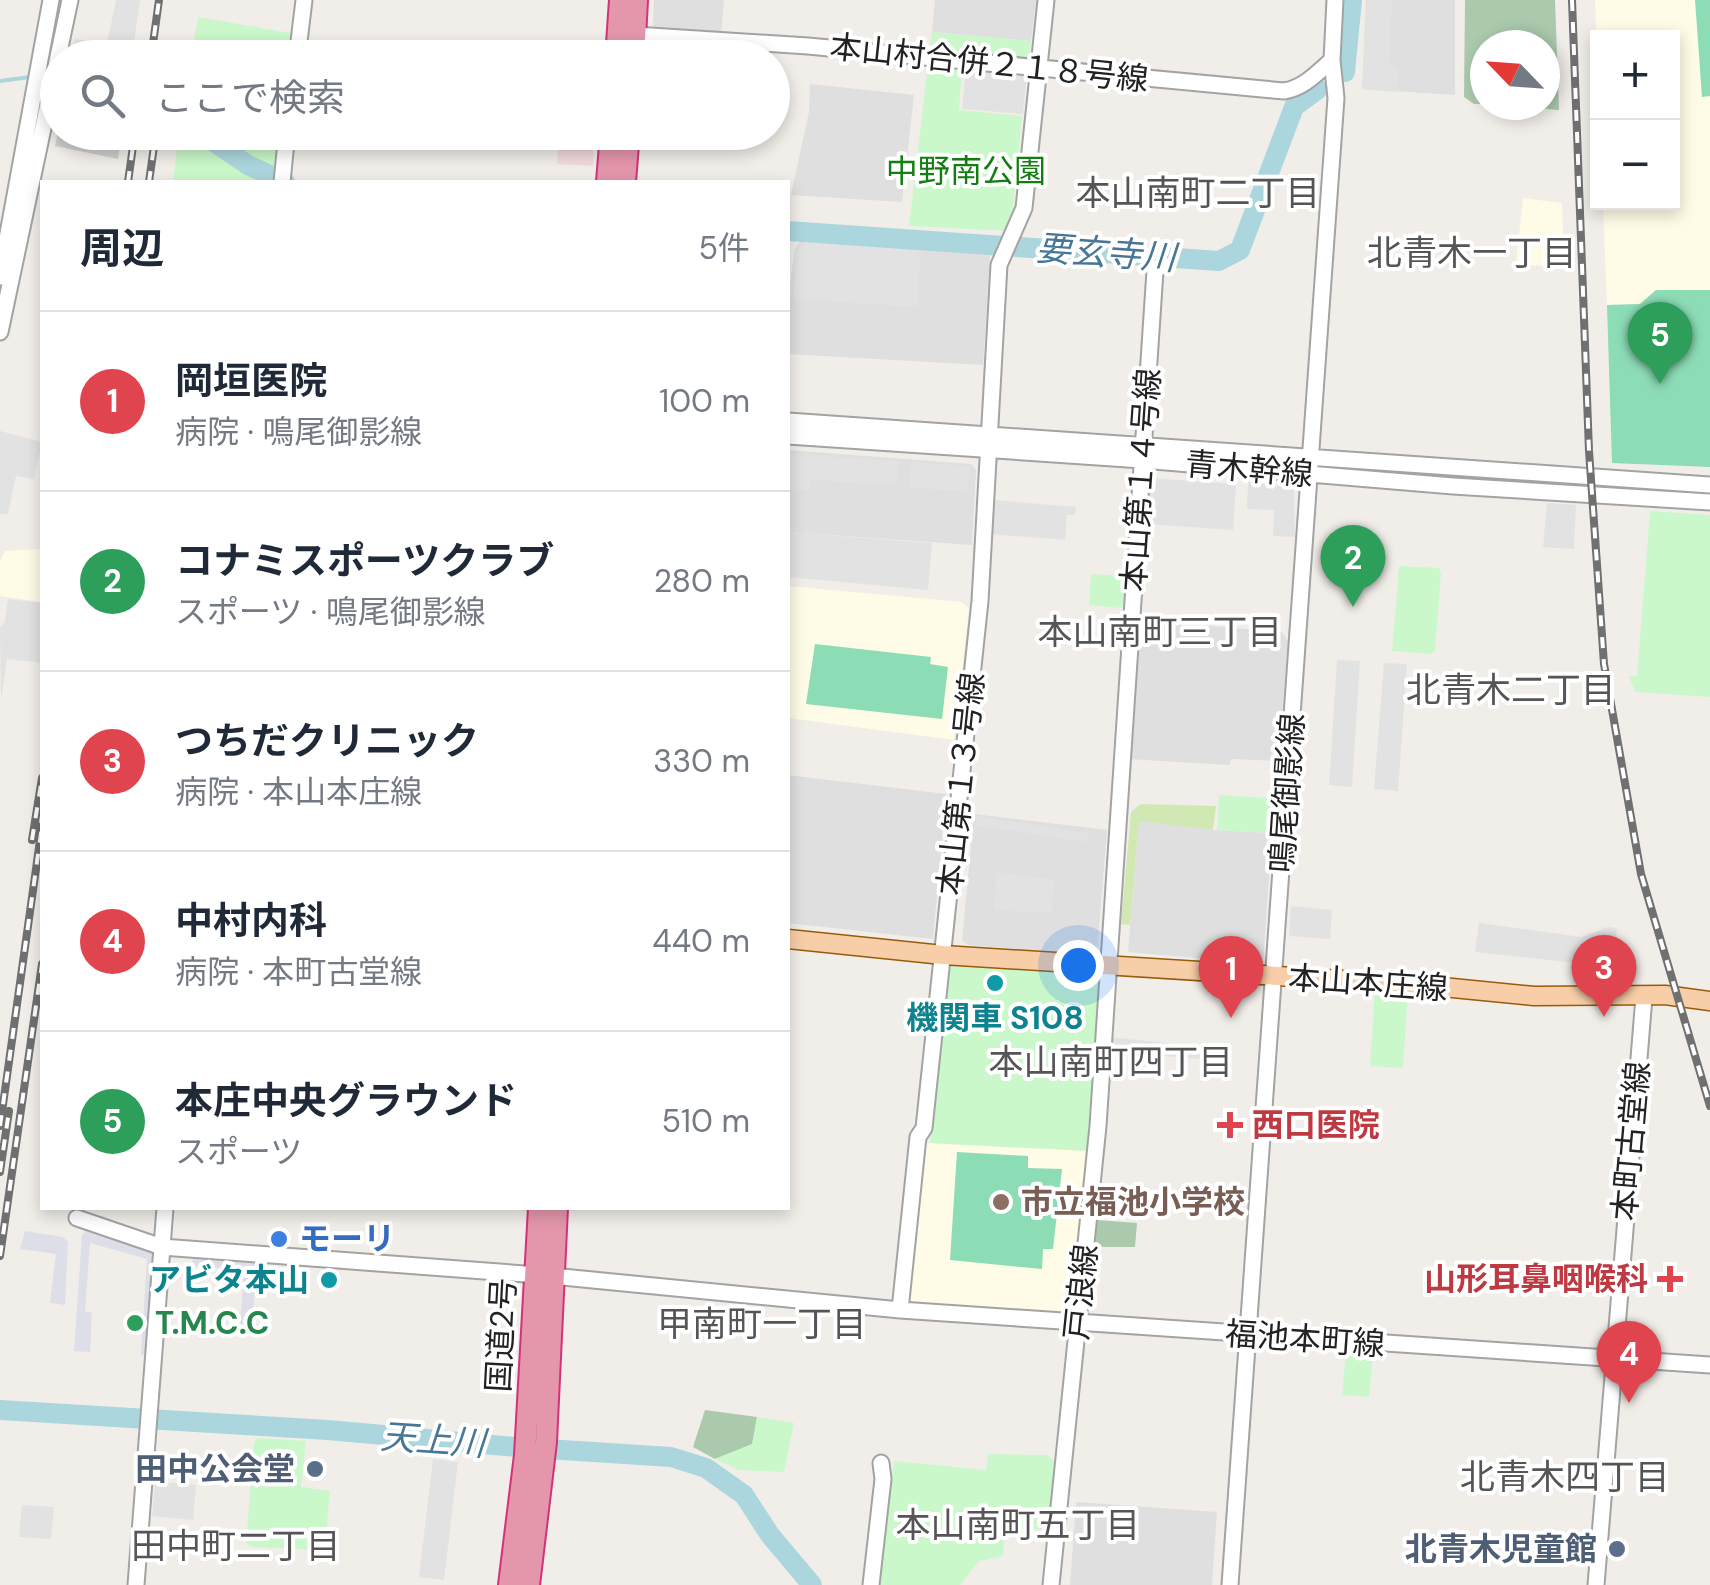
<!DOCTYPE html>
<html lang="ja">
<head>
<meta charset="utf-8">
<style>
	body { margin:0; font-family:"DM Sans","Noto Sans JP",sans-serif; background:#f6f6f7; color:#1f2937 }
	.controls { position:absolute; right:30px; top:30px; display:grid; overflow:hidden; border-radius:0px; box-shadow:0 5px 15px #0003 }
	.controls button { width:90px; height:90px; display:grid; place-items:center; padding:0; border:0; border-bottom:2px solid #e0e1e3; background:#fff; color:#1f2937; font:50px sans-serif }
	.compass { position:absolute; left:1470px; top:30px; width:90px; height:90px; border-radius:50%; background:#fff; box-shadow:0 5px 15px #0003; rotate:295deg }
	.you { position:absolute; left:1078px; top:965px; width:35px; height:35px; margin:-25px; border:8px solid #fff; border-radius:50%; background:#1a73e8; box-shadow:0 0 0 15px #1a73e833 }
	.badge { display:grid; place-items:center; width:65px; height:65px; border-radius:50%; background:#0b8043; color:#fff; font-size:32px; font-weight:700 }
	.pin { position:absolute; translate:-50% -82px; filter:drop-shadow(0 2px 5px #0008) }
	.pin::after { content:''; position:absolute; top:52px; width:35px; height:30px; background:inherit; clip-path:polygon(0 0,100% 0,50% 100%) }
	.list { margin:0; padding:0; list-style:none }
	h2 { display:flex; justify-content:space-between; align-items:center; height:130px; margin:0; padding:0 40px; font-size:42px }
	h2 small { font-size:32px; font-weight:400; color:#747a83 }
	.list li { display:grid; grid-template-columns:65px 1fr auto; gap:30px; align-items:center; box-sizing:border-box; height:180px; padding:0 40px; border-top:2px solid #e0e1e3 }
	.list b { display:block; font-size:38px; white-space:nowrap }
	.list p { margin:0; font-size:32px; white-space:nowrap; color:#747a83 }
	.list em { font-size:32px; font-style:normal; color:#747a83 }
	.icon { flex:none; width:55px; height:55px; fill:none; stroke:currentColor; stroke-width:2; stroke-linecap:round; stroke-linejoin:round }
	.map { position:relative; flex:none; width:1710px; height:1585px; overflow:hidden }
	.search { position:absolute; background:#fff; box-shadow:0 5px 15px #0003; left:40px; top:40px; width:750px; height:110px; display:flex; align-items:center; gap:25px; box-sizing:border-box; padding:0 35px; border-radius:55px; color:#747a83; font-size:38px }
	.panel { position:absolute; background:#fff; box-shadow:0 5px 15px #0003; left:40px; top:180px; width:750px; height:1030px; border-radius:0px }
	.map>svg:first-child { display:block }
	.residential { fill:#e0dfdf }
	.commercial { fill:#f1dadb }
	.education { fill:#fefce6 }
	.religious { fill:#d0d0d0 }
	.grass { fill:#d2e8b2 }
	.cemetery { fill:#abc9ad }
	.park { fill:#caf8ca }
	.pitch { fill:#8cdcb6 }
	.parking { fill:#e2e2e2 }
	.plaza { fill:#dddee7 }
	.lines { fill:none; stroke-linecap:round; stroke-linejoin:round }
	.stream { stroke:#acd6dd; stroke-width:4 }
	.river { stroke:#acd6dd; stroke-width:20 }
	.minor-casing { stroke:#a3a3a3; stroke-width:19 }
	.major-casing { stroke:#985b07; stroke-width:21 }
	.highway-casing { stroke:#d43278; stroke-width:24 }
	.minor { stroke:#fff; stroke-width:15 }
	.major { stroke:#f8cea8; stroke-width:18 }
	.highway { stroke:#e496ab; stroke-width:20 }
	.rail-casing { stroke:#707070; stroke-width:8 }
	.rail { stroke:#fff; stroke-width:4; stroke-dasharray:11; stroke-linecap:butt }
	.culture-dot { fill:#0f9aa8; stroke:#fff; stroke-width:4 }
	.health-dot { fill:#e0444e; stroke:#fff; stroke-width:4 }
	.education-dot { fill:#8d6e63; stroke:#fff; stroke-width:4 }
	.shop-dot { fill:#3f7fe0; stroke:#fff; stroke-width:4 }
	.leisure-dot { fill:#2e9e5b; stroke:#fff; stroke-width:4 }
	.service-dot { fill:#5c6f8a; stroke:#fff; stroke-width:4 }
	.labels { text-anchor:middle; stroke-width:8; stroke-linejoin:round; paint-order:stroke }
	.street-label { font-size:32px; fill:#222; stroke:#fff }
	.park-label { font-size:32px; fill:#127e11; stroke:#fff }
	.culture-label { font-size:32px; font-weight:bold; fill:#0d838f; stroke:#fff }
	.health-label { font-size:32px; font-weight:bold; fill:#be3a42; stroke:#fff; text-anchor:start }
	.education-label { font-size:32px; font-weight:bold; fill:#785e54; stroke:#fff; text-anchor:start }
	.shop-label { font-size:32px; font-weight:bold; fill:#366cbe; stroke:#fff; text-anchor:start }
	.leisure-label { font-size:32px; font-weight:bold; fill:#27864d; stroke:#fff; text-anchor:start }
	.service-label { font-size:32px; font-weight:bold; fill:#4e5e75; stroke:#fff; text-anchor:end }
	.neighbourhood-label { font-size:35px; fill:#555; stroke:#fff }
	.water-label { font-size:35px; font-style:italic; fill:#477696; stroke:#fff }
</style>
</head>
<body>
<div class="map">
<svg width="1710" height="1585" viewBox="0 0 1710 1585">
	<rect width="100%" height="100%" fill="#f1eee9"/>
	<path class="residential" d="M654,0H724L721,34L653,28Z
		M935,0H1036L1031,41L932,32Z
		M1366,0H1455V95L1362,89Z
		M810,84L914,95L902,202L791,195L809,112Z
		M803,238L990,253L983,365L788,354L791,275L795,248Z
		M788,450L971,464L976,470L972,545L788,532Z
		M1140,620L1282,632L1288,641L1278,761L1231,759L1230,765L1127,759L1134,625Z
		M788,775L946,794L933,939L788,923Z
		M974,814L1107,830L1097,952L1094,956L968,945L962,940Z
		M1139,820L1213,830L1272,833L1263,964L1128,952Z
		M1076,1502L1217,1512L1212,1585H1070Z"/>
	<path class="commercial" d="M559,133H595L593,166L557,164Z"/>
	<path class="education" d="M1595,0H1710V290H1656L1640,304L1607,305L1603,203L1672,202V38H1598L1597,64Z
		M1523,198L1562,203L1564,263L1560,267L1516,264Z
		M42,549V602L0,596V561L5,551Z
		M788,586L962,602L969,609L954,740L788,718Z
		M926,1143L1090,1151L1072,1309L1064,1316L910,1305L906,1300L923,1148Z"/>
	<path class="religious" d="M58,132L122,133L118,159L55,146Z"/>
	<path class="grass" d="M1141,804L1216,806L1213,830L1139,821L1130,925L1121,924L1131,812Z"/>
	<path class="cemetery" d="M1465,0H1555L1559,110L1493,105H1545V45H1485V104H1474L1464,97Z
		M1096,1220L1137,1223L1135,1247H1093Z
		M705,1410L757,1417L753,1444L715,1459L693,1447Z"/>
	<path class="park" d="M198,17L290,33L287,57H191Z
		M932,32L1031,41L1029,60L930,51Z
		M928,64L962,68L959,110L1022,116L1011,231L909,226Z
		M179,133H189L273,182H173Z
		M207,133H279L274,173L249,161Z
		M1650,511L1710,515V697L1635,692L1629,676H1637Z
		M1399,566L1439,568L1441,573L1435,651L1430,654L1392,651Z
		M1091,574L1128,576L1126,602L1120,608L1089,605Z
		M1219,795L1269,798L1274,805L1272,833L1217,830Z
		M954,961L1095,970L1100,977L1090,1151L930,1143L950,965Z
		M1375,988L1408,990L1403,1068L1370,1066Z
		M1346,1351L1373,1353L1369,1397L1342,1395Z
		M757,1417L794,1423L784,1472L739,1470L715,1459L752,1444Z
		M258,1438L306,1441L301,1487L330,1491L325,1546L321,1550L251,1547L246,1543L254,1442Z
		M988,1454L1047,1455L1055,1462L1048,1530L1005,1528L1003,1556L979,1561L960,1585H879L894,1461L986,1470Z"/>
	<path class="pitch" d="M1695,0H1710V96L1702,97Z
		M1656,290H1710V467L1612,463L1607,305L1640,304Z
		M815,644L931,657L930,664L948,667L942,719L806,704Z
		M957,1152L1028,1156V1168L1062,1169L1053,1249H1043L1042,1269L950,1260Z"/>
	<path class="parking" d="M116,0H140L132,57H72L75,39L107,44Z
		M1367,0H1392L1389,66L1398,67L1397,92L1362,89Z
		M966,68L1027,74L1023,114L962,109Z
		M804,242L921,249L917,307L793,299L797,252Z
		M0,431L42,442L34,479L16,476L8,514H0Z
		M789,454L898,461L897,485L811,480L809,490L788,489Z
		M911,462L970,466L968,491L909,488Z
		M1149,478L1236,484L1233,530L1146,524Z
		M1248,482L1294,488L1295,537L1273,536L1274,510L1247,509Z
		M993,500L1076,507L1075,515H1067L1065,540L990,534Z
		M1547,503L1576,505L1574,549L1543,547Z
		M788,532L932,543L928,590L788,577Z
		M8,599L42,603V663L7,659L1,700L0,628L5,621Z
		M1337,660L1360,661L1352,787L1329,785Z
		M1384,663L1407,664L1398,791L1374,789Z
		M977,816L1088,833L1087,842L975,825Z
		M997,872L1054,880L1052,913L994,910Z
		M1291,906L1332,910L1330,939L1289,936Z
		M1479,923L1582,937L1608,927L1617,928L1612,967L1475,952Z
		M1107,1037L1216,1048L1214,1060L1105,1051Z
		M433,1459L458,1462L444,1580L419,1577Z
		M155,1481L196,1485L193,1520L152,1516Z
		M22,1505L54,1507L51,1539L19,1537Z"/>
	<path class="plaza" d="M87,1230L153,1253L145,1355H141L147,1259L90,1243L85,1311L92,1313L90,1352L74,1351L82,1235Z
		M25,1231L63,1237L68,1242L65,1305L50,1303L56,1254L20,1249Z
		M193,1255L252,1259L257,1263L252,1326L240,1325L244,1270L192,1266Z"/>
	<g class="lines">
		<path class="stream" d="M0,81L30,77"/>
		<path class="river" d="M1345,72L1352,0
			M199,132L248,165L285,182
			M788,231L1219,261L1240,250L1294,107L1318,89
			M0,1410L328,1430L516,1447L671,1457L706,1468L744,1495L770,1535L812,1585"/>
		<g class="minor-casing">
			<path id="minor" d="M635,35L808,46L1284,91C1304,88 1317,73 1332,60
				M297,58L304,0
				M282,182L287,132
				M0,277L51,0
				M0,332L70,0
				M788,421L1710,485
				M788,436L1142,460L1453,486L1710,502
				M77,1218L162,1247L552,1276L900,1310L1710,1365
				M900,1310L918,1137L924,1128L980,601L999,265L1024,208L1046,0
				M136,1585L165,1208
				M871,1585L883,1479L881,1463
				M1051,1585L1098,1126L1155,271L1163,264
				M1230,1585L1336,98L1332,60L1335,0
				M1596,1585L1644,997"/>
		</g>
		<g class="major-casing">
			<path id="major" d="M788,939L943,955L1422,985L1534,996L1665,995L1710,1001"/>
		</g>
		<g class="highway-casing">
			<path id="highway" d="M616,58L620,0
				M634,58L637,0
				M607,182L611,132
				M625,182L629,132
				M509,1585L525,1455L539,1208
				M529,1585L546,1442L557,1208"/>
		</g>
		<use href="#minor" class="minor"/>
		<use href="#major" class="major"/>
		<use href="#highway" class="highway"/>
		<g class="rail-casing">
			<path id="rail" d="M1572,0L1589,451L1604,664L1641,874L1710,1106
				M151,58L159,0
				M128,182L135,132
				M149,182L156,132
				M32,840L42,778
				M0,1126L42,826
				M0,1172L9,1111
				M0,1256L42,964"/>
		</g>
		<use href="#rail" class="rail"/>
	</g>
	<g class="culture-dot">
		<circle cx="995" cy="983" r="10"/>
		<circle cx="329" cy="1280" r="10"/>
	</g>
	<g class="health-dot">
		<path d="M1225 1110h10v10h10v10h-10v10h-10v-10h-10v-10h10z"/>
		<path d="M1665 1264h10v10h10v10h-10v10h-10v-10h-10v-10h10z"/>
	</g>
	<circle class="education-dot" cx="1001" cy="1202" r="10"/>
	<circle class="shop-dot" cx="279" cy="1239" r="10"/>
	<circle class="leisure-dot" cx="135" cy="1323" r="10"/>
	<g class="service-dot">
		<circle cx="315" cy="1469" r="10"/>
		<circle cx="1617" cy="1549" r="10"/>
	</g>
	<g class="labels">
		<g class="street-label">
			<text transform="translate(989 63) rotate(6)" y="11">本山村合併２１８号線</text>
			<text transform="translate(1249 469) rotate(5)" y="11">青木幹線</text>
			<text transform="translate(1141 480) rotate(-86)" y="11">本山第１４号線</text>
			<text transform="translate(961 784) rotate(-84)" y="11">本山第１３号線</text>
			<text transform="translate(1287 793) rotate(-86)" y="11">鳴尾御影線</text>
			<text transform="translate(1368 983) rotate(4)" y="11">本山本庄線</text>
			<text transform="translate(1631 1141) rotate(-85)" y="11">本町古堂線</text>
			<text transform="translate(1081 1292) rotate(-84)" y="11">戸浪線</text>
			<text transform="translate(501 1335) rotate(-87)" y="11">国道2号</text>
			<text transform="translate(1305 1339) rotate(4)" y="11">福池本町線</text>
		</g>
		<g class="park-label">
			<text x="966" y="182">中野南公園</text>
		</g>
		<g class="culture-label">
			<text x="995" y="1029">機関車 S108</text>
			<text x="309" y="1291" text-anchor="end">アビタ本山</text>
		</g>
		<g class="health-label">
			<text x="1252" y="1136">西口医院</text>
			<text x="1648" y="1290" text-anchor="end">山形耳鼻咽喉科</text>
		</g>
		<g class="education-label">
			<text x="1021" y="1213">市立福池小学校</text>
		</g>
		<g class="shop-label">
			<text x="299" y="1250">モーリ</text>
		</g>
		<g class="leisure-label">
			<text x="155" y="1334">T.M.C.C</text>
		</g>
		<g class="service-label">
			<text x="295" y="1480">田中公会堂</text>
			<text x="1597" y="1560">北青木児童館</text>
		</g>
		<g class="neighbourhood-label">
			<text x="1198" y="205">本山南町二丁目</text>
			<text x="1472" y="265">北青木一丁目</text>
			<text x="1160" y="644">本山南町三丁目</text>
			<text x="1511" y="702">北青木二丁目</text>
			<text x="1111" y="1074">本山南町四丁目</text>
			<text x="762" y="1336">甲南町一丁目</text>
			<text x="1565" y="1489">北青木四丁目</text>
			<text x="1018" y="1537">本山南町五丁目</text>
			<text x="236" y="1558">田中町二丁目</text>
		</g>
		<g class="water-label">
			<text transform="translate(1106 253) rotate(4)" y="12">要玄寺川</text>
			<text transform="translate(433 1440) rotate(4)" y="12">天上川</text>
		</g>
	</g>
</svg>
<div class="controls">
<button>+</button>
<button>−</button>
</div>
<svg class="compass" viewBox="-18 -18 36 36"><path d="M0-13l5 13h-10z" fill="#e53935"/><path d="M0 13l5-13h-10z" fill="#747a83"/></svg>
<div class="you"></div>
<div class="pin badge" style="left:1231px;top:1018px;background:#e0444e">1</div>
<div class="pin badge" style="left:1353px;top:607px;background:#2e9e5b">2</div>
<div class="pin badge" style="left:1604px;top:1017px;background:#e0444e">3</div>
<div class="pin badge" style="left:1629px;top:1403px;background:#e0444e">4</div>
<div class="pin badge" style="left:1660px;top:384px;background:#2e9e5b">5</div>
<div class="search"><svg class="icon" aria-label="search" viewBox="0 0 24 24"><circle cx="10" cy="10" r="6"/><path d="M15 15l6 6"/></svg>ここで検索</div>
<section class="panel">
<h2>周辺<small>5件</small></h2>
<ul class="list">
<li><span class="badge" style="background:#e0444e">1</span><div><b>岡垣医院</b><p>病院 · 鳴尾御影線</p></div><em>100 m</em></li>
<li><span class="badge" style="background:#2e9e5b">2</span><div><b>コナミスポーツクラブ</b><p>スポーツ · 鳴尾御影線</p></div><em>280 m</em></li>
<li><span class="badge" style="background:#e0444e">3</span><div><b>つちだクリニック</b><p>病院 · 本山本庄線</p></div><em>330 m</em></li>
<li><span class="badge" style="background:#e0444e">4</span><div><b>中村内科</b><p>病院 · 本町古堂線</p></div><em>440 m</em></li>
<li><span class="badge" style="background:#2e9e5b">5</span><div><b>本庄中央グラウンド</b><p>スポーツ</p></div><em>510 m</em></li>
</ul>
</section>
</div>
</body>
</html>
